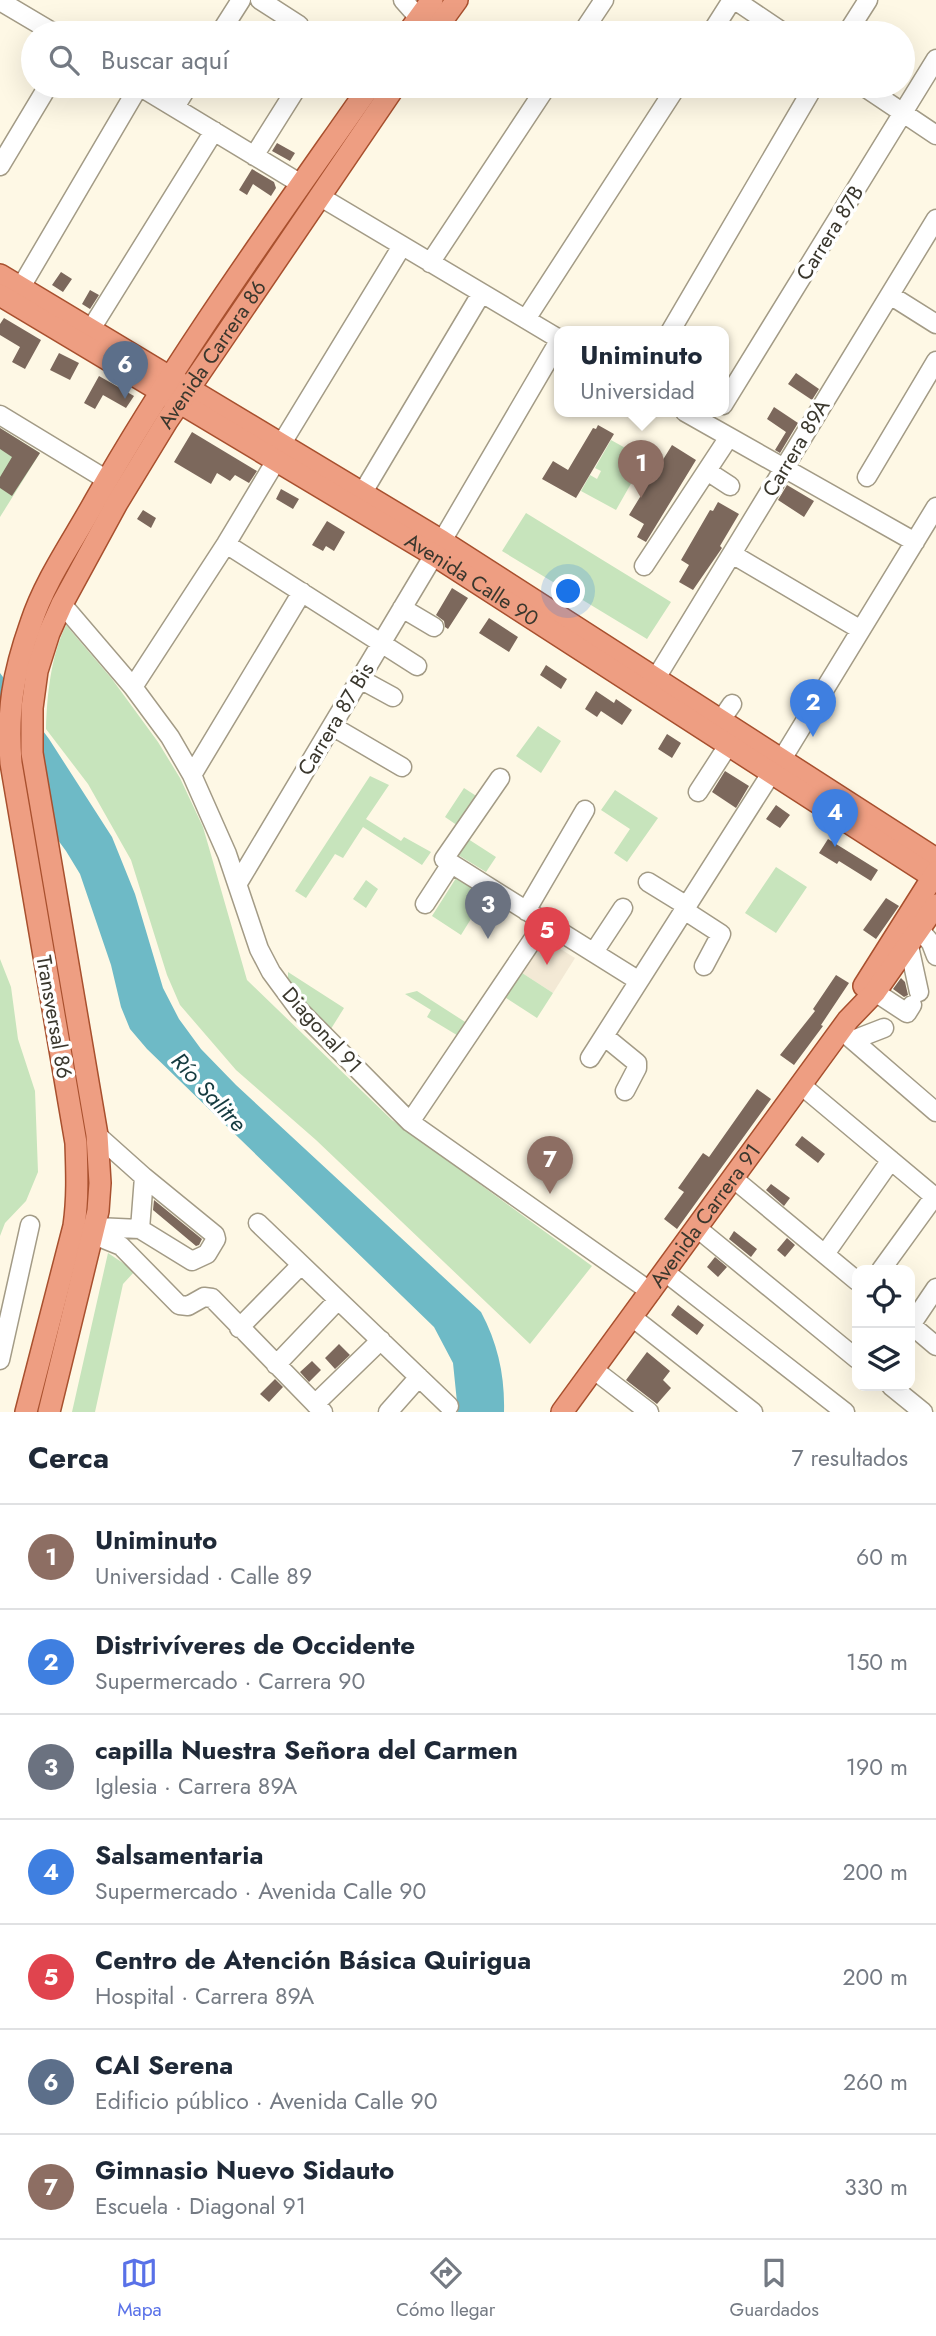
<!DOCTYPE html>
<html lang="es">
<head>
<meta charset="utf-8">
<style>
	body { margin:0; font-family:Jost,sans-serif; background:#f6f6f7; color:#1f2937 }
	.controls { position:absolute; right:21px; bottom:21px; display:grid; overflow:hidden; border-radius:14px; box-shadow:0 7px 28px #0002 }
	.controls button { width:63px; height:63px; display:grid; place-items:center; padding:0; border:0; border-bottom:2px solid #e0e1e3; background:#fff; color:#1f2937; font:35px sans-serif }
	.you { position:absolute; left:569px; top:592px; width:24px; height:24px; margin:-18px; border:5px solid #fff; border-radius:50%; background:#1a73e8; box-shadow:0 0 0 10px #1a73e833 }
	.badge { display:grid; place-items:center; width:46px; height:46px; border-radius:50%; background:#5971e8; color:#fff; font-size:23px; font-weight:700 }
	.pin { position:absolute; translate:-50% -58px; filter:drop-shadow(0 2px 4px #0008) }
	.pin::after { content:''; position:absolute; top:37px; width:24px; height:21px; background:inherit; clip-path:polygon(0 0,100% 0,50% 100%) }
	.popup { position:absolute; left:554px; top:326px; width:175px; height:91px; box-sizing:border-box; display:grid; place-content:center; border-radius:14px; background:#fff; filter:drop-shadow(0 2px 5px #0005); font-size:23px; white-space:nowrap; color:#747a83 }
	.popup b { font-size:26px; color:#1f2937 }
	.popup::after { content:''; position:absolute; left:50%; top:100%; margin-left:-14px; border:14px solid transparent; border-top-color:#fff }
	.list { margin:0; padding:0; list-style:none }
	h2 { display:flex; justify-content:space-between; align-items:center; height:91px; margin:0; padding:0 28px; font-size:30px }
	h2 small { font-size:23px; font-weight:400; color:#747a83 }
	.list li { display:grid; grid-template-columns:46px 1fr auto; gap:21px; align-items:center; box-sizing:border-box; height:105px; padding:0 28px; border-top:2px solid #e0e1e3 }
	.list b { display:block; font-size:26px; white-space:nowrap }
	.list p { margin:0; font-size:23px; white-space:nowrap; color:#747a83 }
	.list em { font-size:23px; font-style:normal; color:#747a83 }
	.icon { flex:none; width:38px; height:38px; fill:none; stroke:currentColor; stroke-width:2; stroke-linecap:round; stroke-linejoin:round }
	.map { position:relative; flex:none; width:936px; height:1412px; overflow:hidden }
	.search { position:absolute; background:#fff; box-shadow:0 7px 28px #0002; left:21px; right:21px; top:21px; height:77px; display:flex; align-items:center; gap:18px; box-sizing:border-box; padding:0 24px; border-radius:38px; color:#747a83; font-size:26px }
	.sheet { height:826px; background:#fff }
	nav { display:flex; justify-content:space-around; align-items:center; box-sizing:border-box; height:98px; border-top:2px solid #e0e1e3; background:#fff; font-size:19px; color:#747a83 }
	nav a { display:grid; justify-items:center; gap:4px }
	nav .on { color:#5971e8 }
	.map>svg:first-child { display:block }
	.medical { fill:#f3e9d5 }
	.green { fill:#c7e4bc }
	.water { fill:#6ebac6 }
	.building { fill:#7c685c }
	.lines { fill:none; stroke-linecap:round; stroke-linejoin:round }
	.minor-casing { stroke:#a39b86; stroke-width:21 }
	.major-casing { stroke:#a8502e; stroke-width:24 }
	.minor { stroke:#fff; stroke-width:18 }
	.major { stroke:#ee9e82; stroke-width:21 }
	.labels { text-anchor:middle; stroke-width:7; stroke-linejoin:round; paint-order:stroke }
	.street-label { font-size:21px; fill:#3a372d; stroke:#fff }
	.water-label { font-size:23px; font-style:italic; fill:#143a3f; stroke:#fff }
</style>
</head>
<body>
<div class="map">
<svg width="936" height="1412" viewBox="0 0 936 1412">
	<rect width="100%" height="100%" fill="#fef8e5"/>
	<path class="medical" d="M541,937L575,958L553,993L519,971Z"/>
	<path class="green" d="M0,428L40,453L0,517Z
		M611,440L645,459L616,510L581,491L590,475L597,479L601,471L595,468Z
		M526,513L671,602L647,639L502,551Z
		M66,625L112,679L158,742L180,778L203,827L247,980L392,1120L592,1266L530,1344L316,1140L236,1070L180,1005L167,975L131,860L88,784L46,729C47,694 51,656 66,625Z
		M538,726L561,741L541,773L516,756Z
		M370,776L389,785L366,819L401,841L404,837L431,852L422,865L363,827L343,858L335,854L306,898L295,891Z
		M464,788L484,801L464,830L445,817Z
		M615,790L658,818L627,862L614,853L630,829L601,810Z
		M465,837L496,857L486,872L455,853Z
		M776,867L807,887L776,933L745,913Z
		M458,875L487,893L461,935L432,916Z
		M366,880L378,889L366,908L353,899Z
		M0,959L11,987L18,1039L35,1091L38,1172L26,1201L5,1223L0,1236Z
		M516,969L553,993L537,1018L500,994Z
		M288,972L344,1008L329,1032L288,983Z
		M417,991L473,1027L465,1040L427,1017L431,1010L405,994Z
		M108,1253L135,1271L123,1284L95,1412H72Z"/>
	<path class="water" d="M0,673L49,739L112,837L135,894L163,988L179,1019L201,1049L236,1085L481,1312C498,1344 505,1376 504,1412H458L453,1363L434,1327L147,1049L130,1029L121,1007L111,965L80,874L66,851L0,761Z"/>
	<path class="building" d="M277,143L295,153L290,161L272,151Z
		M252,169L274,182L276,188L271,196L253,184L247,195L239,190Z
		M61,272L72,279L63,292L52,285Z
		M90,290L99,295L90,309L82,304Z
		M4,318L41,340L25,369L12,362L20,347L0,335V324Z
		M59,353L79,363L70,380L50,370Z
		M796,373L819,389L812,400L788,384Z
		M99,376L134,396L126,408L103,395L95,409L84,403Z
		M774,407L798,423L780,453L775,450L786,432L767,419Z
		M598,425L614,434L576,498L542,479L553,461L568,470L593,428L596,429Z
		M0,428L40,453L12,496L0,488V477L12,457L0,449Z
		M192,432L257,471L249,483L235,475L230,481L217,473L211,484L174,462Z
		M672,445L696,460L646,542L637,537L644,524L629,515Z
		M787,485L814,501L804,517L778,500Z
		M281,489L299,499L293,509L276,499Z
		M718,502L739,514L720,546L722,548L693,590L679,582L689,565L681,560L710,510L713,511Z
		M143,510L156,518L151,528L137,519Z
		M327,521L345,532L334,551L326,546L323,551L312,545Z
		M452,588L468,598L448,629L445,627L444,621L436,615Z
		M489,618L518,637L509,652L479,633Z
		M546,665L567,679L561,689L540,675Z
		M596,691L614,703L616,699L632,710L622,725L601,711L597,717L585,709Z
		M667,734L681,743L672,758L658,749Z
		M725,771L749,786L736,808L712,792Z
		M776,805L790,815L780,828L766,819Z
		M828,839L878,870L871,881L839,861L837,864L819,853Z
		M886,898L899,906L876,939L863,930Z
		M836,975L849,983L821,1025L823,1026L794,1065L780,1055L815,1011L813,1009Z
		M901,978L905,982L908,995L904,997L893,989Z
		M757,1089L771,1099L677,1229L664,1219L684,1192L678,1188L703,1153L709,1157Z
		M802,1136L825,1154L818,1163L795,1145Z
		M771,1184L790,1198L784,1206L766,1190Z
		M154,1200L202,1239L199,1245L196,1246L153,1210Z
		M734,1231L757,1249L751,1257L729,1239Z
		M787,1238L795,1245L785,1257L777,1250Z
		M715,1257L727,1267L718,1277L707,1267Z
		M678,1305L704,1325L697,1335L671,1315Z
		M339,1344L350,1355L335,1369L325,1358Z
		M647,1352L670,1371L663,1380L671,1388L657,1404L626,1380Z
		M312,1361L321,1370L309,1382L300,1372Z
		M275,1379L283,1387L269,1402L260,1394Z"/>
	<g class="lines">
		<g class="minor-casing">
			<path id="minor" d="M260,0L299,25
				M403,0L419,18
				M735,0L784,33
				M0,1L54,33
				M220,33L241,0
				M582,33L604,0
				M711,33L732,0
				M847,33L868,0
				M139,86L301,184
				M863,86L936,135
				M175,107L188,86
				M254,156L298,86
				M0,166L48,86
				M319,196L559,339
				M430,263L547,86
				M21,287L139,86
				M890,295L936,324
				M526,319L677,86
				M91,329L214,131
				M670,332L814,86
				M723,405L936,59
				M685,412L915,542
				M0,415L107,480
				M282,443L402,246
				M707,471L730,486
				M867,477L936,361
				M363,492L481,294
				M442,541L559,341
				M226,544L417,666
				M732,554L861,630
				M644,566L729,437
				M62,604L133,687L170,737L192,775L227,854L259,949L271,972L299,1010L410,1122L651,1292
				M402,608L434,627
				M656,678L936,219
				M360,679L393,697
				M133,687L226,544L277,459
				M721,720L732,704
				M332,726L402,767
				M782,759L936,507
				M192,775L302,592
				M500,778L444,859L639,981
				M698,792L729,744
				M648,882L687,906
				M238,883L434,555
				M425,904L451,864
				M684,910L721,934L704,966
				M526,911L585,810
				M920,930L931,943L936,956
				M909,946L919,992
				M594,952L623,908
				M875,992L907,1013L912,1005
				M841,1030L936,1112
				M604,1036L637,1063V1068L625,1091
				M853,1040L884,1028
				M590,1058L772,772
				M801,1085L936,1198
				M410,1122L544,923
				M740,1184L857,1281
				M258,1223L449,1406
				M96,1227L140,1229L144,1177L97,1135
				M697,1228L857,1359
				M140,1229L192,1261L207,1254L216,1239L215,1235L144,1177
				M94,1235L121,1246L179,1305L188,1306L204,1297L212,1298L323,1412
				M825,1254L891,1160
				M881,1270L934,1197
				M665,1272L845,1412
				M632,1317L753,1412
				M910,1324L936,1346
				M911,1325L936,1288
				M239,1328L301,1265
				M0,1360L30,1225
				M276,1365L338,1300
				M593,1369L649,1412
				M891,1386L923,1412
				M315,1404L381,1340
				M388,1412L419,1377"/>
		</g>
		<g class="major-casing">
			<g id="major">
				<path d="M408,33L432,0"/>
				<path d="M433,33L457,0"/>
				<path d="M0,275L442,541L936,859"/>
				<path id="s1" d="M0,295L434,555L936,879"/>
				<path d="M864,986L936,872"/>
				<path d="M26,1412L74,1226C78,1198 77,1172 76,1143L11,763C7,710 13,674 31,623C45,580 73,541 95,501C177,357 275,222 370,86"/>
				<path id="s2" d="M49,1412L98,1211L100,1183L97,1135L32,753V708L37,671L49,633L62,604L117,503L167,421L395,86"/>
				<path id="s3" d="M562,1412L848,1020L875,992L936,905"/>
			</g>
		</g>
		<use href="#minor" class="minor"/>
		<use href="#major" class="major"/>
	</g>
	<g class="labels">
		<g class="street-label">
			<text transform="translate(830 233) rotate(-58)" y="7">Carrera 87B</text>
			<text dy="7" stroke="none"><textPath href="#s2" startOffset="1116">Avenida Carrera 86</textPath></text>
			<text transform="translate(796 448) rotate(-59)" y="7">Carrera 89A</text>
			<text dy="7" stroke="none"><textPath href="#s1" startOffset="551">Avenida Calle 90</textPath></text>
			<text transform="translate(336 719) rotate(-59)" y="7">Carrera 87 Bis</text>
			<text transform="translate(54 1017) rotate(80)" y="7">Transversal 86</text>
			<text transform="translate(322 1030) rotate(48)" y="7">Diagonal 91</text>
			<text dy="7" stroke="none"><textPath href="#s3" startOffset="243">Avenida Carrera 91</textPath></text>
		</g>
		<g class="water-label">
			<text transform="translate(209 1092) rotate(47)" y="8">Río Salitre</text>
		</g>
	</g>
</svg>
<div class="controls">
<button><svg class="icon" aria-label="locate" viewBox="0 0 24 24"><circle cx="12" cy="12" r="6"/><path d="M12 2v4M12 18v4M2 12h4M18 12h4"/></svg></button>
<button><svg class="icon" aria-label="layers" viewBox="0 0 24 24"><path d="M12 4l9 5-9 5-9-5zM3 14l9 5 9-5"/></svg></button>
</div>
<div class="you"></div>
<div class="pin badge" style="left:641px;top:498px;background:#8d6e63">1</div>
<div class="popup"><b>Uniminuto</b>Universidad</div>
<div class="pin badge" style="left:813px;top:737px;background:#3f7fe0">2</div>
<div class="pin badge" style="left:488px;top:939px;background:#6b7280">3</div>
<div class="pin badge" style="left:835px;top:847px;background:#3f7fe0">4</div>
<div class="pin badge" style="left:547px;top:965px;background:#e0444e">5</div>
<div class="pin badge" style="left:125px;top:399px;background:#5c6f8a">6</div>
<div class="pin badge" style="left:550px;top:1194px;background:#8d6e63">7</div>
<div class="search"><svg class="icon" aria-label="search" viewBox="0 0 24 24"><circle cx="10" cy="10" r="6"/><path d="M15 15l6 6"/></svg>Buscar aquí</div>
</div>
<section class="sheet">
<h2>Cerca<small>7 resultados</small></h2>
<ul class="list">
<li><span class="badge" style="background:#8d6e63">1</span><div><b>Uniminuto</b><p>Universidad · Calle 89</p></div><em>60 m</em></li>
<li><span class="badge" style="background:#3f7fe0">2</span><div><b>Distrivíveres de Occidente</b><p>Supermercado · Carrera 90</p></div><em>150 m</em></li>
<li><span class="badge" style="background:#6b7280">3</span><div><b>capilla Nuestra Señora del Carmen</b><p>Iglesia · Carrera 89A</p></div><em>190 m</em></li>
<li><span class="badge" style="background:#3f7fe0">4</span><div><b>Salsamentaria</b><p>Supermercado · Avenida Calle 90</p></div><em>200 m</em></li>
<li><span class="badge" style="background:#e0444e">5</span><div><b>Centro de Atención Básica Quirigua</b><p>Hospital · Carrera 89A</p></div><em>200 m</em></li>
<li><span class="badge" style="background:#5c6f8a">6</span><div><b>CAI Serena</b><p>Edificio público · Avenida Calle 90</p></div><em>260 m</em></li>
<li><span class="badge" style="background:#8d6e63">7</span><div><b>Gimnasio Nuevo Sidauto</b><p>Escuela · Diagonal 91</p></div><em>330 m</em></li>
</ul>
</section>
<nav>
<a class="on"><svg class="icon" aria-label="map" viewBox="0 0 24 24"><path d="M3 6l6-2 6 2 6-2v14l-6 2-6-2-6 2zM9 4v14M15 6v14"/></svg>Mapa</a>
<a><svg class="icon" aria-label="directions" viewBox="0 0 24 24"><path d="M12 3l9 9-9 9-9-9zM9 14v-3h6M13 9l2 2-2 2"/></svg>Cómo llegar</a>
<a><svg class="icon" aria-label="saved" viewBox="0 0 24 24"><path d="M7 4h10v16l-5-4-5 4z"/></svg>Guardados</a>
</nav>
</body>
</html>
